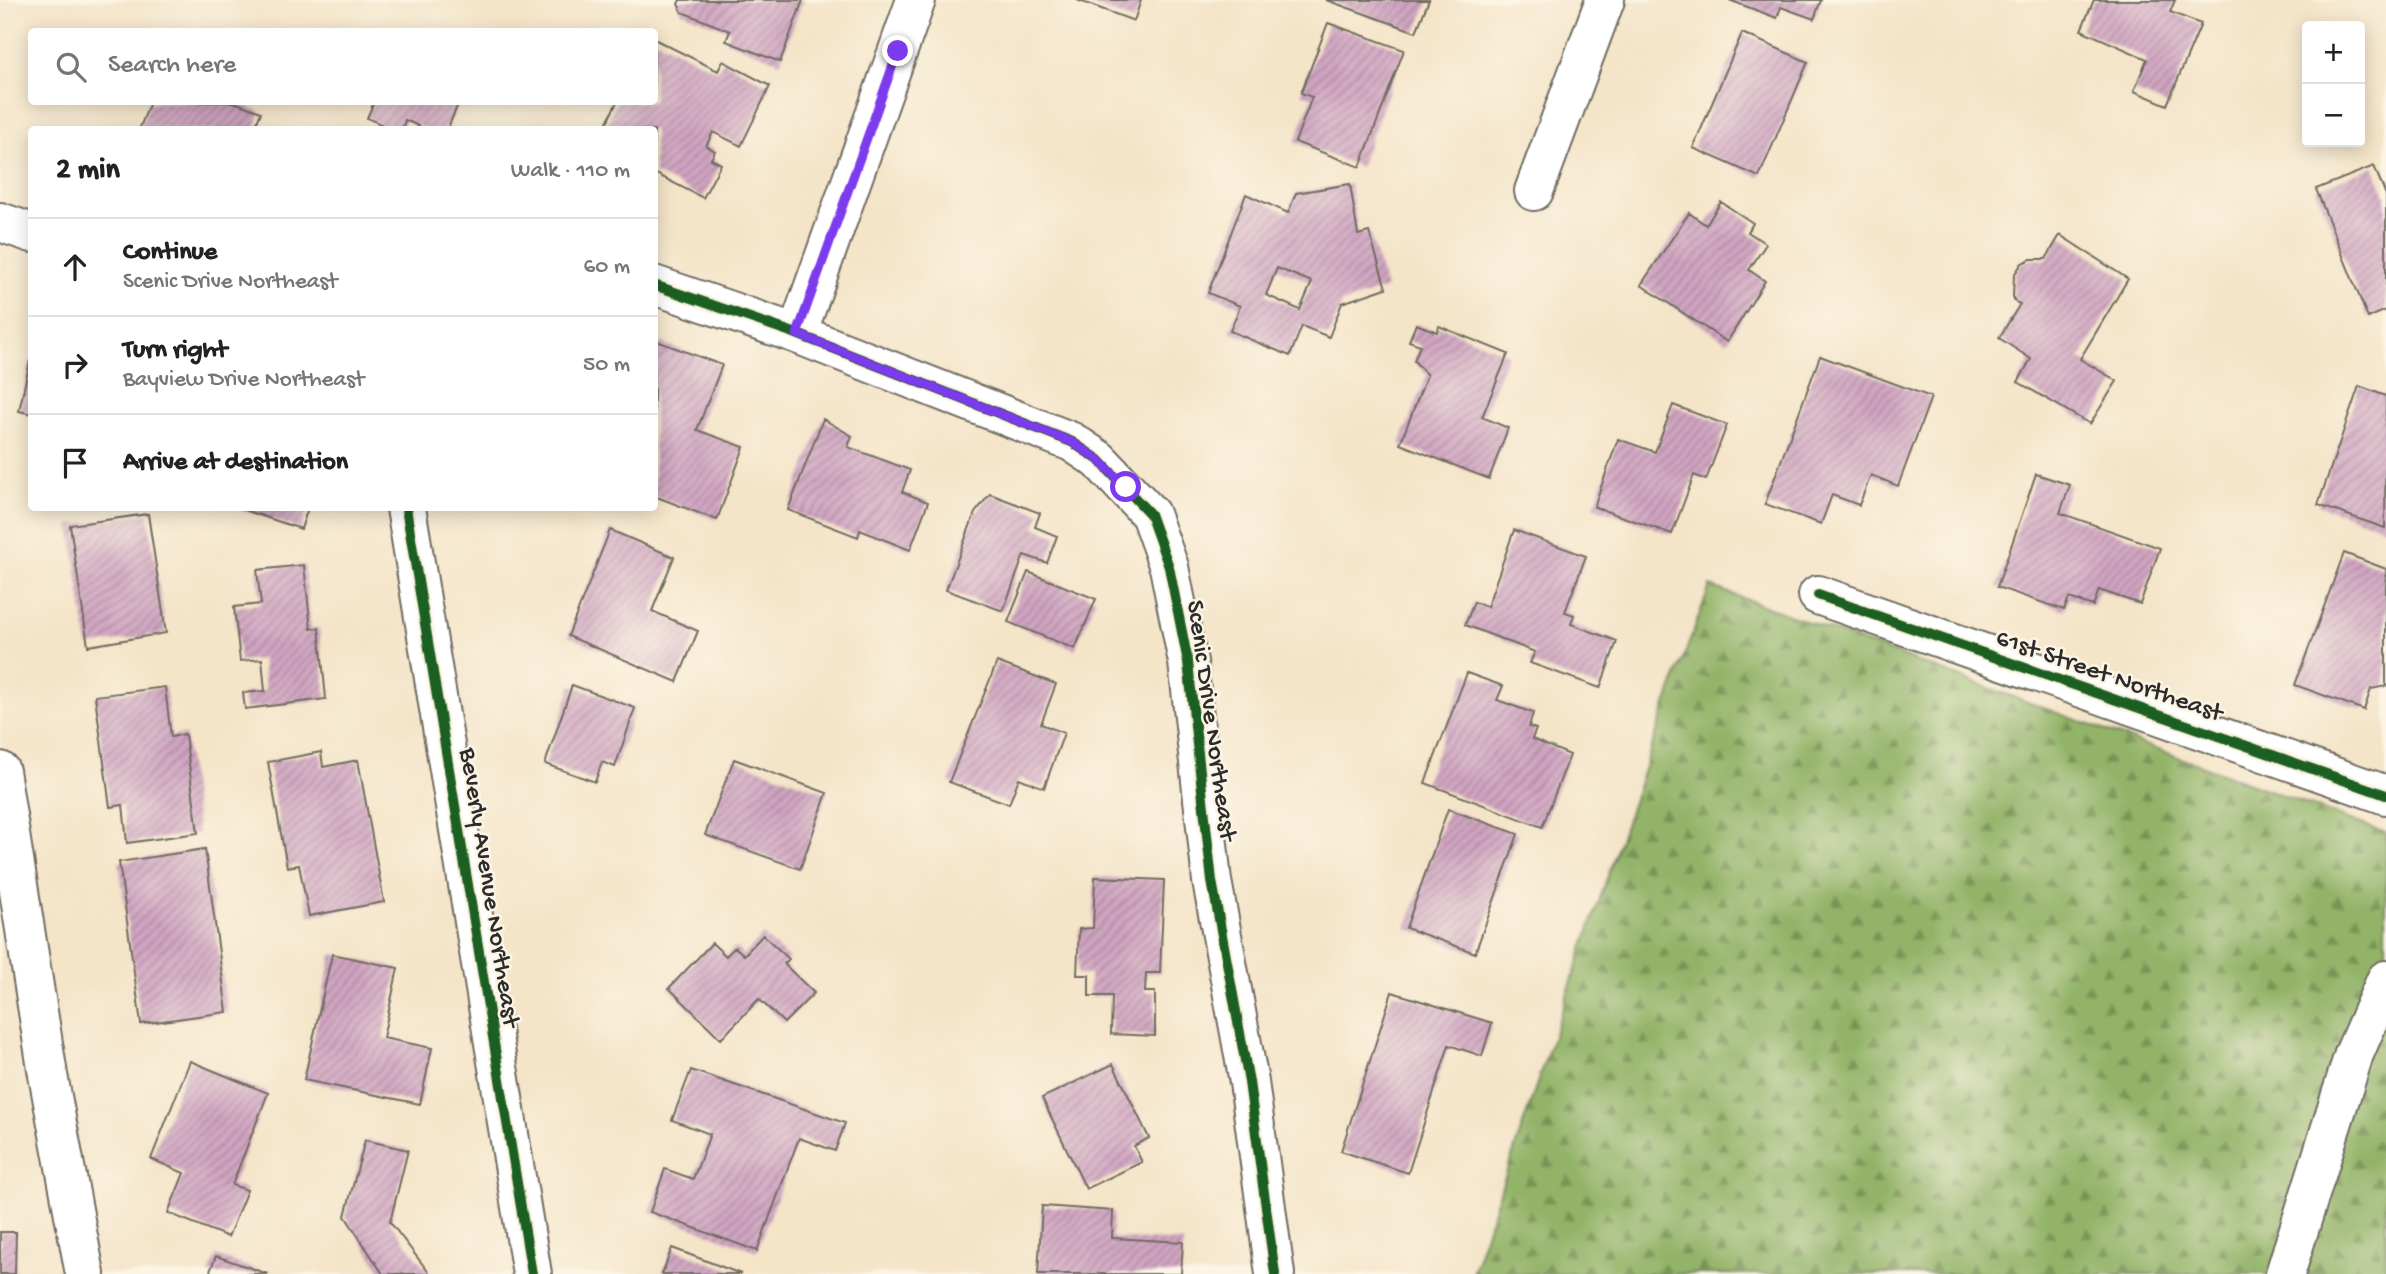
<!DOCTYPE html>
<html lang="en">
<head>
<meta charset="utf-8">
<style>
	body { margin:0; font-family:"Gochi Hand",sans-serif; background:#f2f2f2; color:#222 }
	.controls { position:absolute; right:21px; top:21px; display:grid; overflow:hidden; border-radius:7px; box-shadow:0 4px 18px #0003 }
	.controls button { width:63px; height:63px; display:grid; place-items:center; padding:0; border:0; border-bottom:2px solid #e0e0e0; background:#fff; color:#222; font:35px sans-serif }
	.stop { position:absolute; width:21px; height:21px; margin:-16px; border:5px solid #7c3aed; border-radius:50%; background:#fff }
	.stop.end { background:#7c3aed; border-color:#fff; box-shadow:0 2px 7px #0008 }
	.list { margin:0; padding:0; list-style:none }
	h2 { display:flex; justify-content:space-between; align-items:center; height:91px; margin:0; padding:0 28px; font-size:30px }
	h2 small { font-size:23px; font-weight:400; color:#767676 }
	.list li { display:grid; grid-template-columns:46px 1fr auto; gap:21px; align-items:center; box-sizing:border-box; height:98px; padding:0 28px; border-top:2px solid #e0e0e0 }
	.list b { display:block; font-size:26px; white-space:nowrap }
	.list p { margin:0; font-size:23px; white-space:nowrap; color:#767676 }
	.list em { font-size:23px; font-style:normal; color:#767676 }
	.icon { flex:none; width:38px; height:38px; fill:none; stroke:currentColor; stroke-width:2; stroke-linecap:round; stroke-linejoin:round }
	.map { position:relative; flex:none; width:2386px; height:1274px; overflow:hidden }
	.search { position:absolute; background:#fff; box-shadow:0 4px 18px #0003; left:28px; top:28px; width:630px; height:77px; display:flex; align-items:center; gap:18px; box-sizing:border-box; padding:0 24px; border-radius:7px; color:#767676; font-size:26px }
	.panel { position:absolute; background:#fff; box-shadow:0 4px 18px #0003; left:28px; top:126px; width:630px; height:385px; border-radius:7px }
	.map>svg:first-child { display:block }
	.forest { fill:url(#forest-firs); stroke:#5e6f49; stroke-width:2 }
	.building { fill:url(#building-hatch); fill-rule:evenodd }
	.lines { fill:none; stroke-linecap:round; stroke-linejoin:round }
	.minor-casing { stroke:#716c62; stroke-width:42 }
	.minor { stroke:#fff; stroke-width:38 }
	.cycleway-casing { stroke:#fcf5e5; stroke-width:15 }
	.cycleway { stroke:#1b5e20; stroke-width:10 }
	.route { stroke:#7c3aed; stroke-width:9 }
	.labels { text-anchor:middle; stroke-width:5; stroke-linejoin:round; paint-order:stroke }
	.street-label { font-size:26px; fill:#2b2b2b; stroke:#fcf5e5 }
</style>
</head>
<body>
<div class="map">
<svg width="2386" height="1274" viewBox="0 0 2386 1274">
	<defs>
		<pattern id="forest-firs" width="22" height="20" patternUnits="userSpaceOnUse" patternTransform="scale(1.75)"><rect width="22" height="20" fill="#92b367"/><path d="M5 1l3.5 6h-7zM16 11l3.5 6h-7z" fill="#779255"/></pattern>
		<pattern id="building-hatch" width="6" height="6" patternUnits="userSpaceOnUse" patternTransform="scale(1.75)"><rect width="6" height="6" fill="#d0a4c1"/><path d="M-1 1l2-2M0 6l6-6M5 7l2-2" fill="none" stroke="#a9869d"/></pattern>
	</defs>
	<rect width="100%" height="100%" fill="#fcf5e5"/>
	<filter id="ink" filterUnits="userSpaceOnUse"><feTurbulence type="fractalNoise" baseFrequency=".0143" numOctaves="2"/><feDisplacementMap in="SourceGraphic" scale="14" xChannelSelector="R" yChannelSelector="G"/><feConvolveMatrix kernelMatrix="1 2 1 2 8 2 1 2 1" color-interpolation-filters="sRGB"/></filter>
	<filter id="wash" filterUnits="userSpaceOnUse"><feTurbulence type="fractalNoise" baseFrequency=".00686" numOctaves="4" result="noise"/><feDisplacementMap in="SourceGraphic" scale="28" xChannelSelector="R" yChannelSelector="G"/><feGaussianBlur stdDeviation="1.57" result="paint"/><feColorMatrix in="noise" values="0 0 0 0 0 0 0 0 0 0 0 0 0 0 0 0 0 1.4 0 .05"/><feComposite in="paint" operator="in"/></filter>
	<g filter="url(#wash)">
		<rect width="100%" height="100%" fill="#f4e4c8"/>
		<path class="forest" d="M1710,586L2386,833V1274H1472L1666,705Z"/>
		<g id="blocks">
			<path class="building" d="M680,0H803L780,62L726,41L730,31L682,12L678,4Z
				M1077,0H1141L1134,21Z
				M1326,0H1429L1416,32Z
				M1729,0H1821L1814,19L1781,7L1777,18Z
				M2094,0H2175L2170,12L2201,24L2167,105L2134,91L2147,59L2081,30Z
				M1328,23L1404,50L1360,167L1295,142L1312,97L1301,93Z
				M1742,33L1808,62L1759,177L1693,148Z
				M654,39L718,71L723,61L770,86L741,146L713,132L706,146L715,151L711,159L721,164L703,198L654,173V130H603L617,102H654Z
				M150,102H234L261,112L254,130H139Z
				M374,102H459L447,130H427L405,120L402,130H394L367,118Z
				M2374,166L2386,195V310L2368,318L2316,189Z
				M1350,184L1358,235L1369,232L1386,288L1342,303L1329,337L1302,326L1290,356L1230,331L1240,306L1208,293L1246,194L1288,213L1296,193ZM1277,268L1312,282L1300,310L1266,295Z
				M1721,202L1753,223L1748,232L1766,244L1749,270L1765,281L1727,342L1641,285L1689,213L1706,225Z
				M2060,235L2128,279L2080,359L2117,381L2090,424L2018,382L2031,359L1999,338L2020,304L2015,302L2013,297L2014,275L2022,263L2031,259H2046Z
				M1416,324L1437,332L1439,326L1508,354L1482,417L1508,428L1489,479L1400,444L1427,375L1414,361L1420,345L1409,341Z
				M654,340L722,365L697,430L744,447L717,520L654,496Z
				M1820,356L1931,397L1898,486L1871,475L1859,505L1832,495L1821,524L1765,504Z
				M30,361H32V414L19,411Z
				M2359,386L2386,396L2385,528L2318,505Z
				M1673,405L1727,425L1706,480L1694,475L1672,534L1594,507L1618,439L1655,452Z
				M823,419L852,436L848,447L910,470L902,492L928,502L910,550L860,530L858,537L788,510Z
				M2036,474L2070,485L2060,513L2160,548L2140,604L2099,590L2093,606L2069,598L2064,610L1997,587Z
				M990,494L1040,513L1035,527L1057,536L1047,563L1024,555L1003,611L946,590L975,513Z
				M238,508H308L301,529Z
				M148,514L166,633L88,646L70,525Z
				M610,530L674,557L652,611L698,631L677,682L568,636Z
				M1514,530L1586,556L1565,612L1574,615L1571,624L1617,641L1600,688L1530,663L1535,652L1465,625L1474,602L1487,607Z
				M2344,553L2386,569V686L2371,689L2364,710L2295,685Z
				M304,565L311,629L319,628L326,699L245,709L243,693L265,691L262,659L240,661L234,607L261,604L257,570Z
				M1028,572L1096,599L1075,649L1008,622Z
				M997,662L1056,684L1041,724L1064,733L1044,788L1019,778L1009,804L949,782Z
				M1467,673L1503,686L1497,700L1533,713L1529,727L1536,729L1532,739L1570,755L1542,827L1425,783Z
				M572,685L635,708L615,767L602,762L595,782L545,764Z
				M165,687L171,737L185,734L198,833L127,843L123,805L110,807L95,696Z
				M321,752L323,767L358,760L384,902L309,916L299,865L287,867L268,762Z
				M734,759L827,793L800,869L705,835Z
				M1448,809L1518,834L1475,953L1406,928Z
				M205,849L227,1012L141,1024L119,862Z
				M1095,877L1164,880L1160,973H1146L1145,992H1155V1036L1111,1034L1112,996H1089V975H1077L1079,929L1093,928Z
				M763,935L789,959L784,964L814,993L784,1023L759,999L721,1039L669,988L712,943L726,956L735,947L744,955Z
				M332,954L398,968L383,1038L432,1048L420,1104L304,1080Z
				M1392,992L1492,1023L1482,1056L1449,1045L1408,1173L1341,1151Z
				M190,1061L268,1093L232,1185L247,1190L228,1237L168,1213L184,1173L151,1159Z
				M1113,1064L1149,1138L1134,1146L1142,1162L1086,1189L1042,1098Z
				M691,1070L845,1123L835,1151L799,1138L757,1251L650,1212L665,1169L693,1179L710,1134L672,1120Z
				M365,1140L408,1150L390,1222L430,1274H383L345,1216Z
				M1042,1206L1113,1211L1112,1238L1183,1242L1181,1274H1038Z
				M0,1232H16L15,1274H0Z
				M672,1248L741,1274H662Z
				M216,1256L268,1274H209Z"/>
		</g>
	</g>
	<g filter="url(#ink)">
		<use href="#blocks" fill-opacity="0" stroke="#716c62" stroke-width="2"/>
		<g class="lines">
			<g class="minor-casing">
				<path id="minor" d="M1534,191L1605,0
					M0,222L32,233
					M654,285L797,334L1072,442L1099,460L1150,514L1169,567L1188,662L1212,881L1249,1082L1275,1274
					M797,334L916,0
					M406,508L532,1274
					M1818,595L2386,795
					M0,771L48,1075L85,1274
					M2285,1274L2354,1054L2386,980"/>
			</g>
			<use href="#minor" class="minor"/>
			<g class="cycleway-casing">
				<path id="cycleway" d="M654,285L797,334L1072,442L1099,460L1150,514L1169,567L1188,662L1212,881L1249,1082L1275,1274
					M406,508L532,1274
					M1818,595L2386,795"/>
			</g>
			<use href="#cycleway" class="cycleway"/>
		</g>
	</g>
	<g class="lines" filter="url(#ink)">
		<path class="route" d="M898,51L797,334L1072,442L1099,460L1126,487"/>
	</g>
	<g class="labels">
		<g class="street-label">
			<text transform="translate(2110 673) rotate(19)" y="9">61st Street Northeast</text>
			<text transform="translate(1214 720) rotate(82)" y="9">Scenic Drive Northeast</text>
			<text transform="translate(492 887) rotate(81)" y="9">Beverly Avenue Northeast</text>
		</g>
	</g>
</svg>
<div class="controls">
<button>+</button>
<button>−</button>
</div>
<div class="stop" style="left:1126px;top:487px"></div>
<div class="stop end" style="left:898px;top:51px"></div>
<div class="search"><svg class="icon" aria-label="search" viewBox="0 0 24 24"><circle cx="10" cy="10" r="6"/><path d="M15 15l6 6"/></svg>Search here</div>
<section class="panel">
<h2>2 min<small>Walk · 110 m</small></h2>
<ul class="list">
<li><svg class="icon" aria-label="ahead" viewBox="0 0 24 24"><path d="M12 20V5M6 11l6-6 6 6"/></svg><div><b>Continue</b><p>Scenic Drive Northeast</p></div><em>60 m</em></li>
<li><svg class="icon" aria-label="right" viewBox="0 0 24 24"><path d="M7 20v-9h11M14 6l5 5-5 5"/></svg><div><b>Turn right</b><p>Bayview Drive Northeast</p></div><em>50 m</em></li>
<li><svg class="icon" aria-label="arrive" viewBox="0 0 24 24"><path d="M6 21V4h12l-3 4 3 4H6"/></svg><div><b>Arrive at destination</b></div></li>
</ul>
</section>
</div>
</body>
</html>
